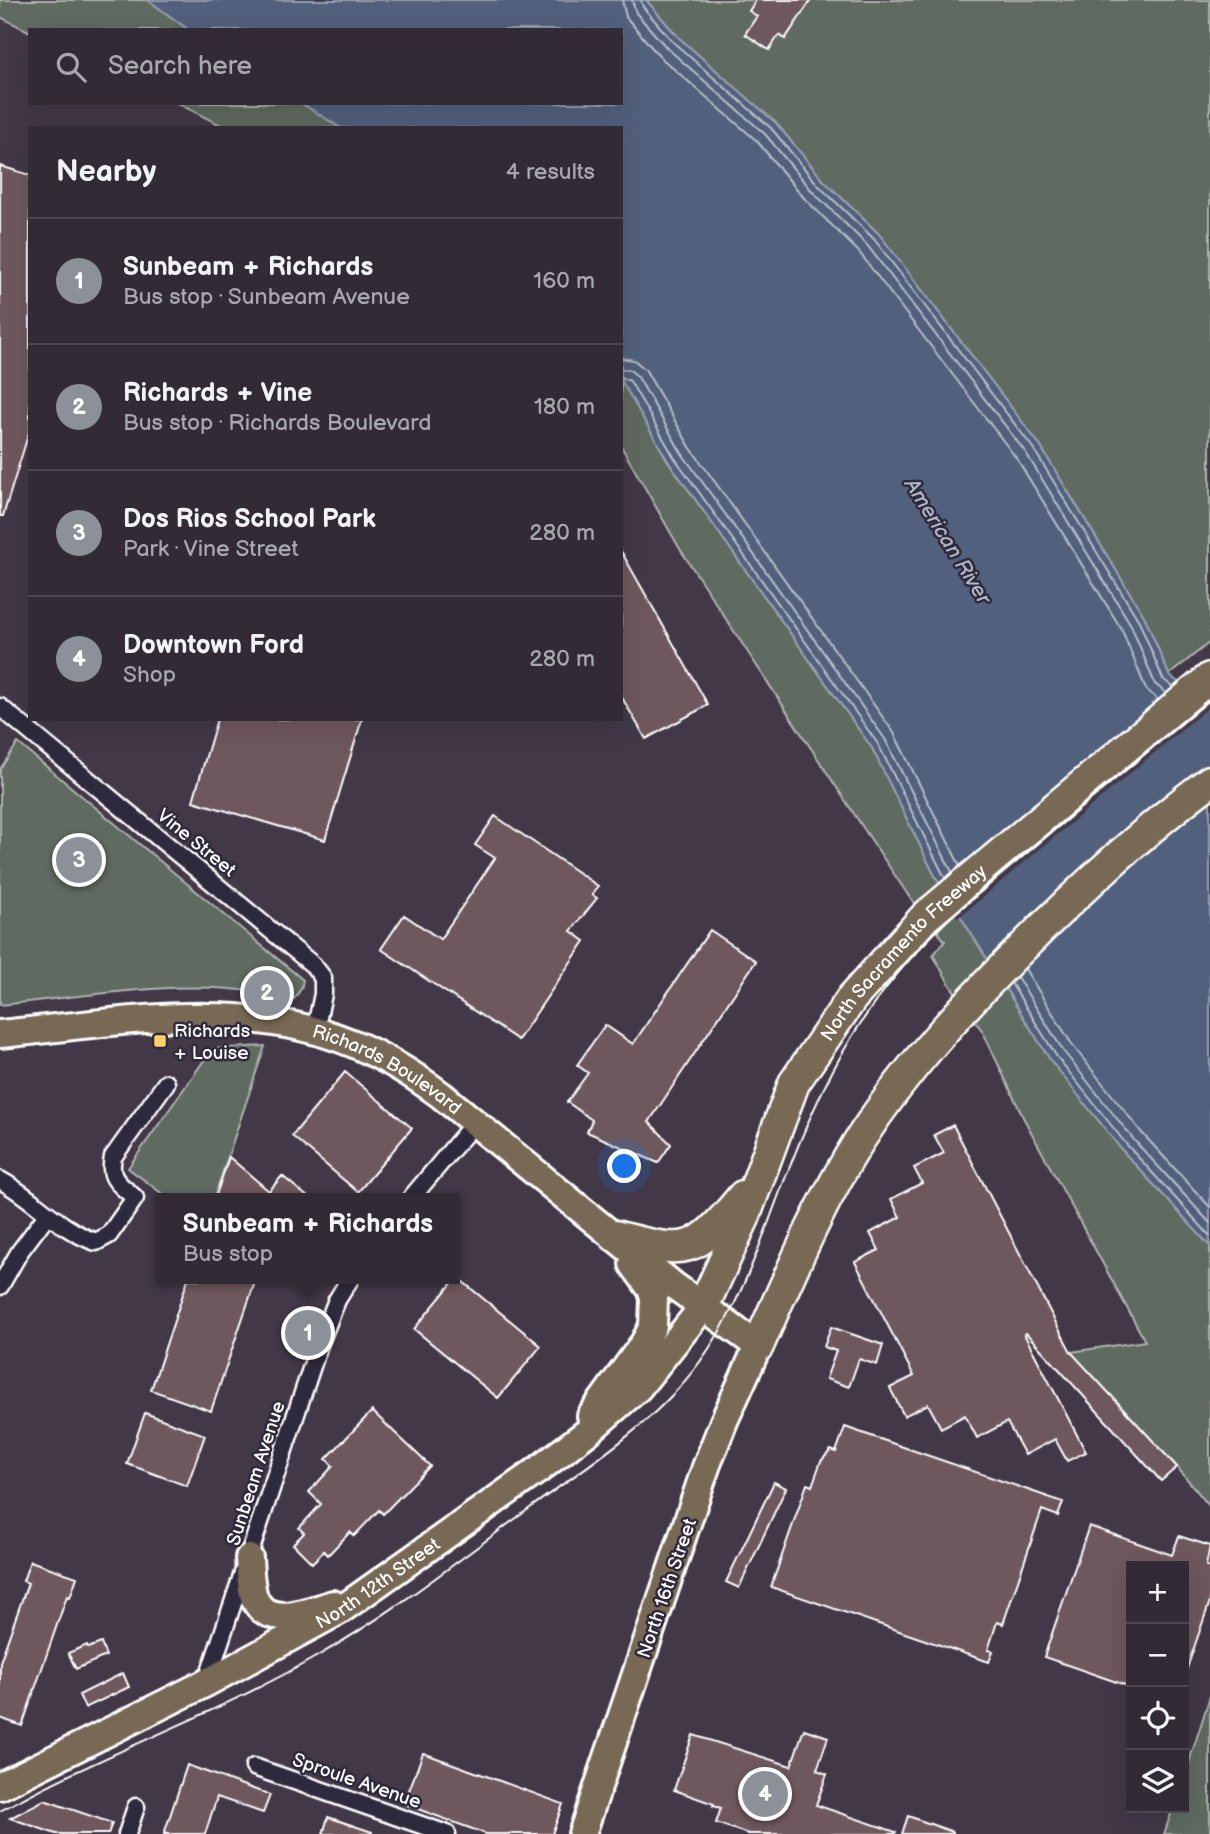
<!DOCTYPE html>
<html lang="en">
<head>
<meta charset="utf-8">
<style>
	body { margin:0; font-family:"Balsamiq Sans",sans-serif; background:#3a323d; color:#f1f3f6 }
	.controls { position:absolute; right:21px; bottom:21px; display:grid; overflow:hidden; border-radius:0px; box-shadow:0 7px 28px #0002 }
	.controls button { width:63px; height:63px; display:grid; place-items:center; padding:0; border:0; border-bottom:2px solid #4d4650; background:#322a35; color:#f1f3f6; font:35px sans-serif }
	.you { position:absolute; left:625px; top:1167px; width:24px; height:24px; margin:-18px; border:5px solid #fff; border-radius:50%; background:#1a73e8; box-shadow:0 0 0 10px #1a73e833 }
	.badge { display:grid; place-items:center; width:46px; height:46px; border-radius:50%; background:#8c9099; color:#fff; font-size:23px; font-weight:700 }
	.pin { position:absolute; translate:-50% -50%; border:4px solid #fff; box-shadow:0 2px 7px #0006 }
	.popup { position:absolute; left:156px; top:1193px; width:304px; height:91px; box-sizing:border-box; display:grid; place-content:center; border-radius:0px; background:#322a35; filter:drop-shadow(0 2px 5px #0005); font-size:23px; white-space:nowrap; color:#a8a7ad }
	.popup b { font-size:26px; color:#f1f3f6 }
	.popup::after { content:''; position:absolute; left:50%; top:100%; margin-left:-14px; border:14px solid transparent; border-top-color:#322a35 }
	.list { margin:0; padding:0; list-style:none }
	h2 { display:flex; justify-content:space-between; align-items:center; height:91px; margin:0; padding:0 28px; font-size:30px }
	h2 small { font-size:23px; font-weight:400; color:#a8a7ad }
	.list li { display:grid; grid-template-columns:46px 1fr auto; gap:21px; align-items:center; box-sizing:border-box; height:126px; padding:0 28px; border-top:2px solid #4d4650 }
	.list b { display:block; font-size:26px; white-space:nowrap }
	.list p { margin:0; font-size:23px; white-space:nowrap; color:#a8a7ad }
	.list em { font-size:23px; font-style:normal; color:#a8a7ad }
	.icon { flex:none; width:38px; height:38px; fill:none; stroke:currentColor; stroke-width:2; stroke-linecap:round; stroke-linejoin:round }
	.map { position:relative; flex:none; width:1210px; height:1834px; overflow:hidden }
	.search { position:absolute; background:#322a35; box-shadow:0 7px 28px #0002; left:28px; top:28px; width:595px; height:77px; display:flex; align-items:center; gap:18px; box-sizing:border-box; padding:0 24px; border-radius:0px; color:#a8a7ad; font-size:26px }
	.panel { position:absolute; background:#322a35; box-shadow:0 7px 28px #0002; left:28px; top:126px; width:595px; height:595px; border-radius:0px }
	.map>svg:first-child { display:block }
	.green { fill:#5e6b60; stroke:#aeb5b0; stroke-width:2 }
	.water { fill:#51607b; stroke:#97a0b0; stroke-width:2 }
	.pier { fill:#423847 }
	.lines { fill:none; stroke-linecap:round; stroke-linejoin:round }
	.shore { stroke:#b9bfca; stroke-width:2 }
	.building { fill:#6e585d; stroke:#fff; stroke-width:2 }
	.street-casing { stroke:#fff; stroke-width:21 }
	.primary-casing { stroke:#fff; stroke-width:32 }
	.highway-casing { stroke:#fff; stroke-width:35 }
	.street { stroke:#2f2a3d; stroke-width:16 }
	.primary { stroke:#786954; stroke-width:26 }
	.highway { stroke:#786954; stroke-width:30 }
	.tram { stroke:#fff; stroke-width:2 }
	.poi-dot { fill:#ffd166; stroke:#2f2a3d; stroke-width:2.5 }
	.labels { text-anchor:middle; stroke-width:5; stroke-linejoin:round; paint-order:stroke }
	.street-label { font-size:19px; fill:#fff; stroke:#2f2a3d }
	.poi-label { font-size:19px; fill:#fff; stroke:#2f2a3d; text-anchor:start }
	.water-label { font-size:21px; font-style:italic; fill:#b1b7c4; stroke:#2f2a3d }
</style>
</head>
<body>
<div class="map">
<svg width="1210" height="1834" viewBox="0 0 1210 1834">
	<rect width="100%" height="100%" fill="#423847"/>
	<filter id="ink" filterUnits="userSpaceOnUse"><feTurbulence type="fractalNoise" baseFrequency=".0143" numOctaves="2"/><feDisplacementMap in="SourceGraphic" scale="14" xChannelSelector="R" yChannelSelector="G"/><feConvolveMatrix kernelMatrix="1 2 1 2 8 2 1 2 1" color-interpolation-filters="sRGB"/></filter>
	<g filter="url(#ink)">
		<path class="green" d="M0,0H148L189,30H30V32L0,17Z
			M646,0H1210V642L1169,675L1145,618L1039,444L879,234L823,180L776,123L678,37Z
			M177,103H301L341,128H226Z
			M621,380L668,461L872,748L934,874L1051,1061L1122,1150L1210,1246V1507L1177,1467L1071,1352L1145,1341L1024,1119L983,1032L950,985L933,955L945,941L908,895L864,829L680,549L621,446Z
			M18,743L303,980L301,989L294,999H290C201,974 91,996 0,1005V769Z
			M265,1046L214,1198H168L128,1168L212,1049Z
			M1210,1696V1834H1164L1173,1808H1184V1778Z"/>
		<path class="water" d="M148,0H646L678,37L776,123L823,180L879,234L1039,444L1145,618L1169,675L1210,706V1246L1122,1150L1051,1061L934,874L872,748L668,461L621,380V128H341L301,103H621V30H189Z"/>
		<path class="pier" d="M1181,681L1210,702V706L958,918L937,885Z"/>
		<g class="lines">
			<path class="shore" d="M622,0L626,17L659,56L757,141L804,198L859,252L1017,459L1122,630L1146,689L1158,700
				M632,0L636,13L667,48L765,134L812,191L867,245L1026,453L1131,625L1155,684L1166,693
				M641,0L643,7L673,42L771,128L818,185L874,239L1033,448L1139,621L1163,679L1173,687
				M621,358L634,360L645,369L690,447L894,733L960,866
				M621,369L630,370L638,377L681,452L885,739L952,872
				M621,378L630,381L674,457L878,744L945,878
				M1025,969L1073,1046L1142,1133L1210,1207
				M1017,977L1064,1052L1134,1140L1210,1223
				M1011,983L1057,1057L1127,1145L1210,1236"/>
		</g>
		<path class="building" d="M756,0H811L785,39L779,35L769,50L745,34L757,16L749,11Z
			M0,166L30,175V429L3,516H0Z
			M621,551L708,705L646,739L621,696Z
			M217,719H362L325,840L193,801Z
			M495,816L598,886L592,895L597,898L571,931L585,941L518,1040L381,949L404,915L440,939L495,858L475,845Z
			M710,930L756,961L649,1122L671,1144L658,1163L587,1132L592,1120L567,1102L588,1073L577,1065L605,1025L633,1044Z
			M345,1072L412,1128L358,1192L292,1136Z
			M953,1125L1071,1352L1177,1467L1161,1481L1026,1333L1024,1334L1086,1452L1067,1461L1055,1439L1025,1455L1007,1422L977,1438L965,1415L941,1428L928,1404L904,1416L890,1388L914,1376L855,1262L879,1250L870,1233L900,1217L891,1199L922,1183L914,1168L944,1153L934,1135Z
			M229,1157L269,1191L282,1176L309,1198H215Z
			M457,1277L541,1346L498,1398L414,1329Z
			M188,1279H256L211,1411L151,1390Z
			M831,1327L883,1345L877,1365L859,1359L849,1387L826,1379L836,1351L824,1347Z
			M372,1411L430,1466L383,1514L379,1510L354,1536L350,1532L328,1555L324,1551L312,1563L293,1544L304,1533L299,1528L321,1504L309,1492L333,1466L326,1459Z
			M145,1413L205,1435L187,1486L127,1464Z
			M845,1427L1063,1502L1058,1516L1042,1510L1003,1624L997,1622L988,1650L993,1651L989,1662L771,1587L807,1484L812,1486L821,1461L831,1450L836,1452Z
			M774,1482L786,1488L739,1588L726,1582Z
			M1089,1526L1172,1555L1179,1536L1210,1546L1206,1566L1210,1568V1601L1186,1671H1184V1566H1131V1687L1044,1657Z
			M30,1561L77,1577L70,1597L67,1596L22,1726L0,1718V1662L28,1583L23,1581Z
			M101,1643L106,1656L76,1669L68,1653L87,1645L88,1648Z
			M123,1673L129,1687L85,1708L79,1695Z
			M804,1729L828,1737L817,1770L827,1774L816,1805L896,1832L895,1834H748L716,1823L721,1808L713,1806L714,1804L674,1790L693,1735L791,1766Z
			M423,1753L563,1804L552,1834H486L404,1804Z
			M187,1765L270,1795L263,1813L217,1797L205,1834H164Z
			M44,1800L112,1823L108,1834H56L10,1818Z
			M908,1816L953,1832V1834H902Z
			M328,1817L372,1832V1834H323Z"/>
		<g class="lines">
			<g class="street-casing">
				<path id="street" d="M0,707L313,965L323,978V994L315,1031
					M0,1180C34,1198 58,1229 96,1242L109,1235L135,1198C120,1184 108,1180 113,1157L166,1083
					M411,1198L475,1122
					M0,1286L20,1251L47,1215
					M207,1681L319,1345L337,1300L350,1279
					M254,1767L447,1834
					M127,1834L136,1807"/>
			</g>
			<g class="primary-casing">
				<g id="primary">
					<path id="s1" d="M0,1034C117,1023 242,997 354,1044C385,1057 414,1075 441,1095L673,1285L758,1346L724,1421L706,1467L582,1834"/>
					<path d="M591,1416L644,1343L653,1326L654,1298L651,1289L633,1264"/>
					<path d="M249,1558C250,1571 250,1585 254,1597C266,1630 309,1611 333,1604"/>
					<path id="s2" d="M0,1786L206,1683L339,1611L538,1470L590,1430L638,1388L703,1307"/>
				</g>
			</g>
			<g class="highway-casing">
				<g id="highway">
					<path d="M615,1236C689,1255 694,1255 743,1196"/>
					<path id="s3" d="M703,1307L744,1218L794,1083L852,998L925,917L1210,678"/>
					<path d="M758,1346C789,1277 819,1205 859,1141C904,1071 961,1009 1020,950C1079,890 1142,832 1210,781"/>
				</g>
			</g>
			<use href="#street" class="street"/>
			<use href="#primary" class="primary"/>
			<use href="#highway" class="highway"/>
			<path class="tram" d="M0,1811C101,1754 213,1716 314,1658C390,1615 459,1560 530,1508C580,1471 634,1437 676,1391C728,1335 752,1267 778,1197C799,1142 822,1085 853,1035C906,950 971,897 1047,834C1101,789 1156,743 1210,698"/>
		</g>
	</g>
	<rect class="poi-dot" x="153" y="1034" width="14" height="14" rx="3.5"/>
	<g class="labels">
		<g class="street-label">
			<text transform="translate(197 842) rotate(39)" y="7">Vine Street</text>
			<text dy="7" stroke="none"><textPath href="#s3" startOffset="413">North Sacramento Freeway</textPath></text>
			<text dy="7" stroke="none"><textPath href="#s1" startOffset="399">Richards Boulevard</textPath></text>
			<text transform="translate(255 1473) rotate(-72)" y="7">Sunbeam Avenue</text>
			<text dy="7" stroke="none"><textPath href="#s2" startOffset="429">North 12th Street</textPath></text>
			<text transform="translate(666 1588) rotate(-71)" y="7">North 16th Street</text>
			<text transform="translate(357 1780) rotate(19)" y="7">Sproule Avenue</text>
		</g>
		<g class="poi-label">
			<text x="174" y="1037">Richards<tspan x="174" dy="22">+ Louise</tspan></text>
		</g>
		<g class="water-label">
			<text transform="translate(948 541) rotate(58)" y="7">American River</text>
		</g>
	</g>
</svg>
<div class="controls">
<button>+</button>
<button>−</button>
<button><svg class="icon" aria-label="locate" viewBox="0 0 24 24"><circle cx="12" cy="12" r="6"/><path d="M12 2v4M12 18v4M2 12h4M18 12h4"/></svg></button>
<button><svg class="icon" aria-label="layers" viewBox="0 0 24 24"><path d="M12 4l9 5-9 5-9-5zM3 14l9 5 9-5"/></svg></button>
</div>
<div class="you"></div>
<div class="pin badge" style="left:308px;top:1333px">1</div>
<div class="popup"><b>Sunbeam + Richards</b>Bus stop</div>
<div class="pin badge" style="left:267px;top:993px">2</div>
<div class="pin badge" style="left:79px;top:860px">3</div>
<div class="pin badge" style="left:765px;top:1794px">4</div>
<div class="search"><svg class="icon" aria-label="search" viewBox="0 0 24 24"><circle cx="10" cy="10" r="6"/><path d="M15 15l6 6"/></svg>Search here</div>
<section class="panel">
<h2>Nearby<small>4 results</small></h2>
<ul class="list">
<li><span class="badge">1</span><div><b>Sunbeam + Richards</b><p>Bus stop · Sunbeam Avenue</p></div><em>160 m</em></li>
<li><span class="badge">2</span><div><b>Richards + Vine</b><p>Bus stop · Richards Boulevard</p></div><em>180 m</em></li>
<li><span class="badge">3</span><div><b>Dos Rios School Park</b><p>Park · Vine Street</p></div><em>280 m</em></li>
<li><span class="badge">4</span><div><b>Downtown Ford</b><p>Shop</p></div><em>280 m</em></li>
</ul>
</section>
</div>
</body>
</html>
